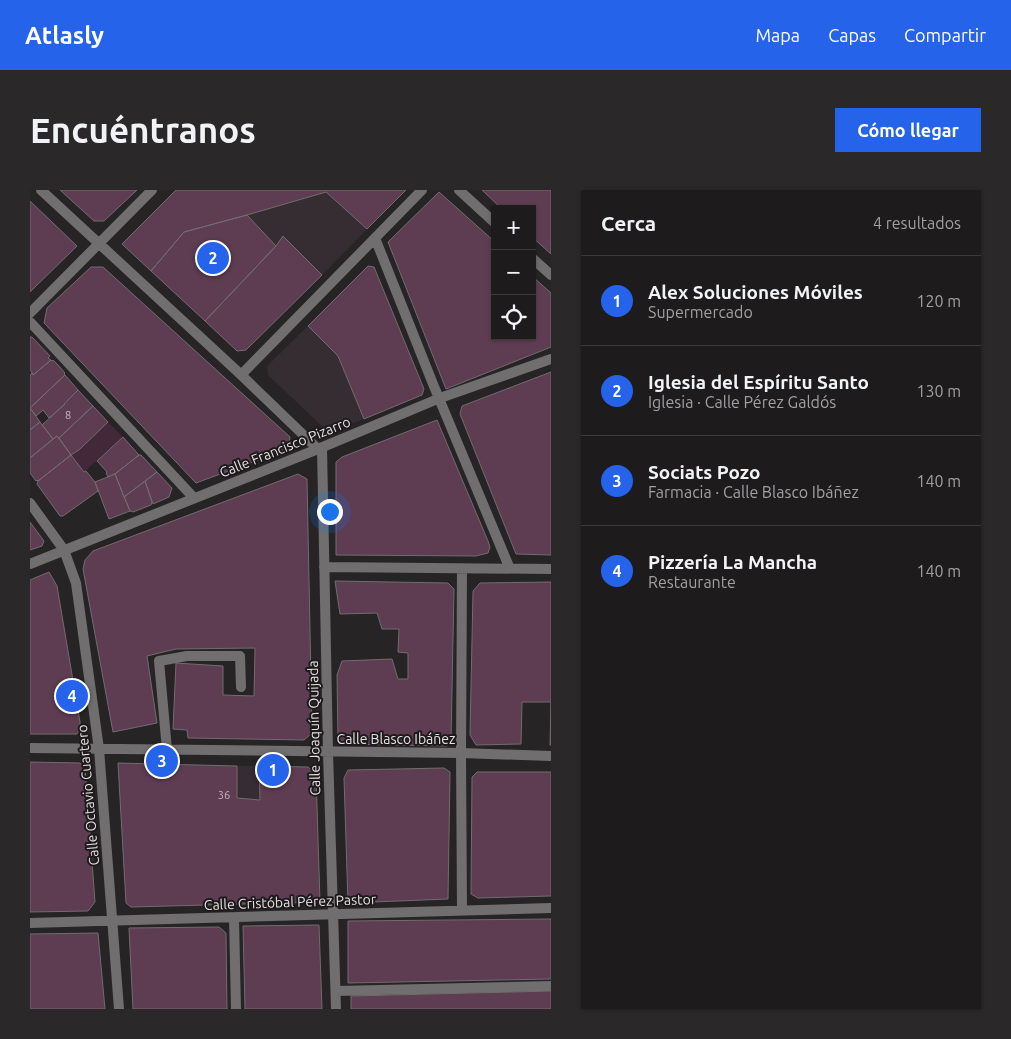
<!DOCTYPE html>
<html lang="es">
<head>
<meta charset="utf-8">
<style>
	body { margin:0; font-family:Ubuntu,sans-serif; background:#2a2829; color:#f1f3f6 }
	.controls { position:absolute; right:15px; top:15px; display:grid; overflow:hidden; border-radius:0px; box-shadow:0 1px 4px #0004 }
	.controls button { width:45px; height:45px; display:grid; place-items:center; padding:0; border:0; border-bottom:1px solid #3b393b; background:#1d1b1c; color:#f1f3f6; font:25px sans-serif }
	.you { position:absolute; left:299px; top:321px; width:18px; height:18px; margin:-12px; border:4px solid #fff; border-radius:50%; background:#1a73e8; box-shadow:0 0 0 8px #1a73e833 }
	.badge { display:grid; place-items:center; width:32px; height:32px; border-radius:50%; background:#2563eb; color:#fff; font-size:16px; font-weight:700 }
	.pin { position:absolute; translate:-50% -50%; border:2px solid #fff; box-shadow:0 1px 5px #0006 }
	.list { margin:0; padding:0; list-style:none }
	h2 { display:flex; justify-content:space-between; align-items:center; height:65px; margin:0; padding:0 20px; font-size:21px }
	h2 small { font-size:16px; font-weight:400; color:#a0a1a3 }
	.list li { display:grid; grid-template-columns:32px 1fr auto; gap:15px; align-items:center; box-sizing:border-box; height:90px; padding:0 20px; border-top:1px solid #3b393b }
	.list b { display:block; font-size:19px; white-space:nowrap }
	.list p { margin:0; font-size:16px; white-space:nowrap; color:#a0a1a3 }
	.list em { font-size:16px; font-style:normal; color:#a0a1a3 }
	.icon { flex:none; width:28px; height:28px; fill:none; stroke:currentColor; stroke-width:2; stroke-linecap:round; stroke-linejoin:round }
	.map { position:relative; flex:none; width:521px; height:819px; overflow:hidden; border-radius:0px }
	header { display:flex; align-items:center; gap:30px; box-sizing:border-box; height:70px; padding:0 25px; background:#2563eb; color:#fff }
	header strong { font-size:24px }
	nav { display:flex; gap:28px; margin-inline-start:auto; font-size:18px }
	.intro { display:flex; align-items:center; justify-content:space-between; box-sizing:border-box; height:120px; padding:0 30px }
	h1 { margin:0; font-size:35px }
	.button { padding:12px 22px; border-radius:0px; background:#2563eb; color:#fff; font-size:18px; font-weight:700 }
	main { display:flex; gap:30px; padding:0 30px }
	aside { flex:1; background:#1d1b1c; border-radius:0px; box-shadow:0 1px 4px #0004 }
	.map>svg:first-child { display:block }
	.built { fill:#362d32 }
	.green { fill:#422839 }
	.building { fill:#5e3d52; stroke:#716c6f }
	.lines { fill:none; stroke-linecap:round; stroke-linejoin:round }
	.street { stroke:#706e6f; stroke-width:10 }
	.labels { text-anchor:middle; stroke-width:4; stroke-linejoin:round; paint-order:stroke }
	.number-label { font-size:11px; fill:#c2b8be }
	.street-label { font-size:14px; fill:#e4e1e2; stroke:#1e1a1c }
</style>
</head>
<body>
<header>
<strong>Atlasly</strong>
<nav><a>Mapa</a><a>Capas</a><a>Compartir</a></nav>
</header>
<div class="intro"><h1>Encuéntranos</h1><a class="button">Cómo llegar</a></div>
<main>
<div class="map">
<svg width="521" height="819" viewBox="0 0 521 819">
	<rect width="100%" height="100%" fill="#272426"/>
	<path class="built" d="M296,2L337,39L292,85L253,47L246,56L217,25Z
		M278,136L308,166L334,229L303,240L294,238L238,185L237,176Z
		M207,576H229L230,610L207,608Z"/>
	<path class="green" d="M78,232L93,247L54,282L41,265L49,260Z"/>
	<path class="building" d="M30,0H107L74,31H64Z
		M146,0H376L337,39L296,2L217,25L154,42L121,81L92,54Z
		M452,0H521V64L502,47V19H472Z
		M409,2L465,52V146H502V86L521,103V157L416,199L358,52Z
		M0,11L47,56L0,102Z
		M217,25L246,56L175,131L121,81L154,42Z
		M253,46L292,85L216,160L207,161L175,131L246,56Z
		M338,76L344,77L394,199L392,205L334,229L308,166L278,136Z
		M61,77H73L260,247L258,259L166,293L14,133L17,118Z
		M0,147H2L20,166L18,168L21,170L3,185L0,179Z
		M21,170L22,171L23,170L28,175L35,183L34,184L35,185L0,218V185L2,183L3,185Z
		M521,182V365L486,364L430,224L432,216Z
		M35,185L48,200L34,214H35L19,228L13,220L6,226L0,218Z
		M48,200L63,216L29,248L27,246L23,249L12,235L35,214H34Z
		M63,216L78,232L49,260L41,265L29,248Z
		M0,218L10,232L0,240Z
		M407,230L458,351L460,357L458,363L446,366L306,365V272L312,267Z
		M10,232L23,249L0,268V240Z
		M27,246L41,265L8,291L7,290L6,291L0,283V268Z
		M93,247L109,265L85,284L78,287L76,283L77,282L67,271Z
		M41,265L54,282L56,281L65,292L68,301L33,326H30L7,294L8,291Z
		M109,265H111L127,282L94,307L85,284Z
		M127,282L142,298L139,307L123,314L115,291Z
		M85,284L100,321L79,329L65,292Z
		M268,284L277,289L282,543L274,550L158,548L157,540L143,539L146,473L193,476V505L224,506L225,458L146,459L117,466L127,533L83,542L53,379L55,370L63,361Z
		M115,291L122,312L121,315L103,322L100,321L94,307Z
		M0,332L14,351L12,356L0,360Z
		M19,382L27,396L50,532V540L47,544H0V390Z
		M305,391L418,393L424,399L421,550L417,556L316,554L308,547L307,485L312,471L362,469L368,489H378V463L368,462L369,439H352L347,423L310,424Z
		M521,392V555H520L521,512H492L491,554L446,555L440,545L443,401L450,393Z
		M0,572L50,573L55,577L65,712L58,721L0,722Z
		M88,573L207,576V608L230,610L229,576L278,577L286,584L290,712L101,717L96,713Z
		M414,578L420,582L418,709L318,713L314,588L318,580Z
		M447,582H521V706L448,708L441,704L442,587Z
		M521,729V789L318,793V731Z
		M289,735L292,819H215L213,736Z
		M189,737L196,743L197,819H103L99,738Z
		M68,743L75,819H0V744Z
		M521,801V819H321V806Z"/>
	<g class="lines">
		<path class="street" d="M11,0L207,181L288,259
			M429,0L465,33
			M345,48L403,194L480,379
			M502,68L521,85
			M0,123L122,0
			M0,132L164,308
			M211,185L392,0
			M292,257L298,562L306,819
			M0,313L34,360L46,393L69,559L89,819
			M0,374L288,259L410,208L521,169
			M294,377L521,379
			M0,558L431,563L521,566
			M137,560L129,471L157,466H210L211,497
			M432,720L431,563L432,379
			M204,728L206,819
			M0,733L521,718
			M306,801L521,796"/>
	</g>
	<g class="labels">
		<g class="number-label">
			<text x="38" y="229">8</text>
			<text x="194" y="609">36</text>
		</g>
		<g class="street-label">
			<text transform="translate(255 257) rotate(-22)" y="5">Calle Francisco Pizarro</text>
			<text transform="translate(284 538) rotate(-91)" y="5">Calle Joaquín Quijada</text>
			<text x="366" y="554">Calle Blasco Ibáñez</text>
			<text transform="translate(58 605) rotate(-95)" y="5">Calle Octavio Cuartero</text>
			<text transform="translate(260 712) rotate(-2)" y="5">Calle Cristóbal Pérez Pastor</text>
		</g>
	</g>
</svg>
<div class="controls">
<button>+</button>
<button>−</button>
<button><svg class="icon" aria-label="locate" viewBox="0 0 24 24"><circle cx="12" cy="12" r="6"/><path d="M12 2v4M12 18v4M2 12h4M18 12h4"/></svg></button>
</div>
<div class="you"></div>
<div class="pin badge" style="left:243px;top:580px">1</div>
<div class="pin badge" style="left:183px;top:68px">2</div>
<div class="pin badge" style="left:132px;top:571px">3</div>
<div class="pin badge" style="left:42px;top:506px">4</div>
</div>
<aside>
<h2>Cerca<small>4 resultados</small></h2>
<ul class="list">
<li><span class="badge">1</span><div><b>Alex Soluciones Móviles</b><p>Supermercado</p></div><em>120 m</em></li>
<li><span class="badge">2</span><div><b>Iglesia del Espíritu Santo</b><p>Iglesia · Calle Pérez Galdós</p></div><em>130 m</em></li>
<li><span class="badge">3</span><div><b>Sociats Pozo</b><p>Farmacia · Calle Blasco Ibáñez</p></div><em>140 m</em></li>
<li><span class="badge">4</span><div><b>Pizzería La Mancha</b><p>Restaurante</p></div><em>140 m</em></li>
</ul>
</aside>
</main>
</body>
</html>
